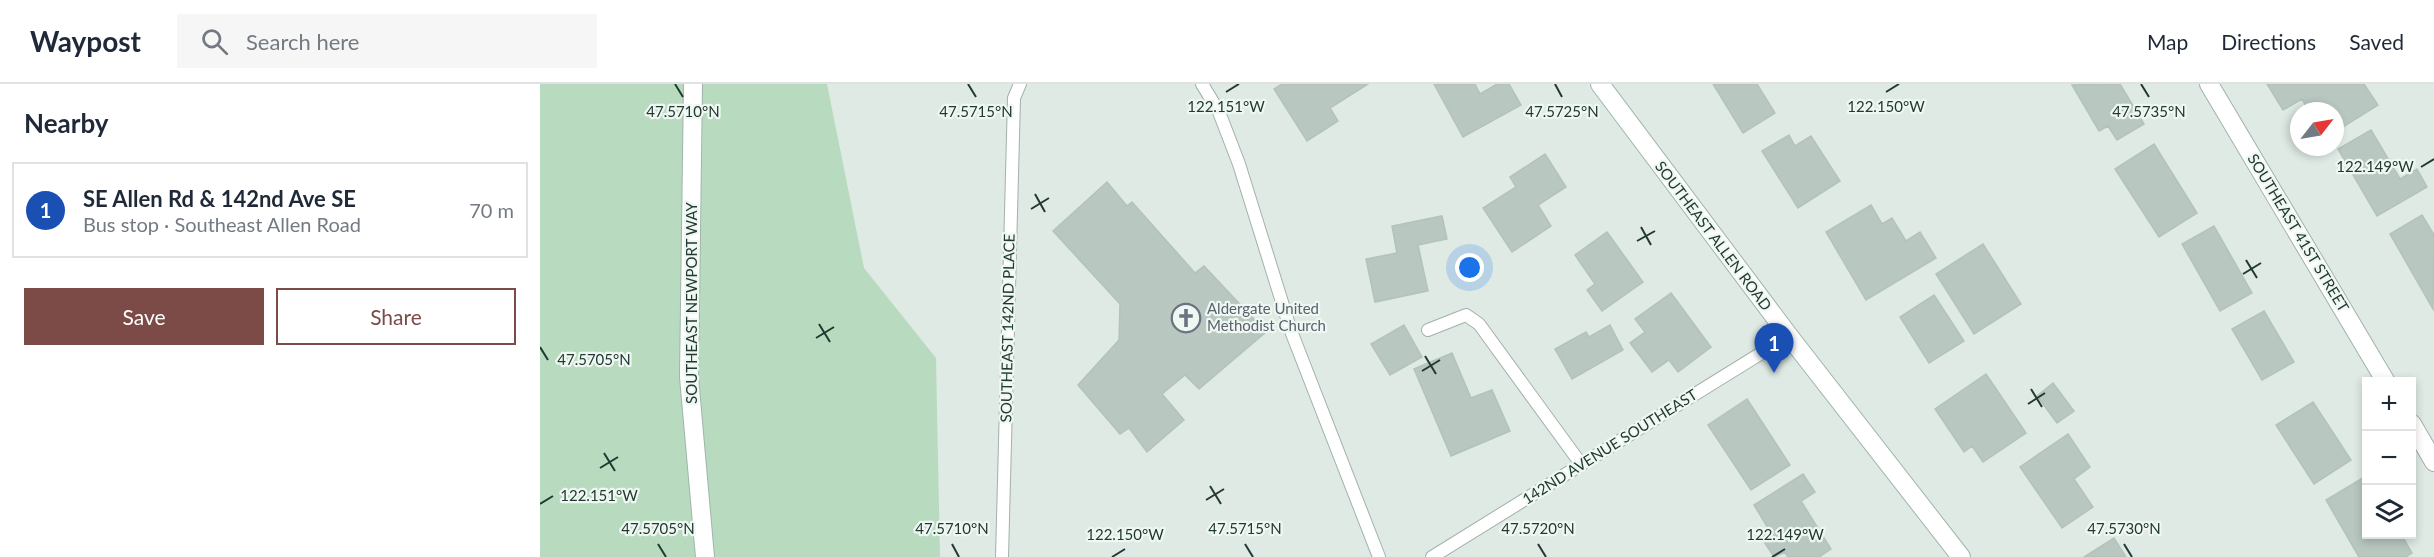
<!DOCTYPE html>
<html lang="en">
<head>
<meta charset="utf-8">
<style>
	body { margin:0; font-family:Lato,sans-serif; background:#f6f6f7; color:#1f2937 }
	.controls { position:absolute; right:18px; bottom:18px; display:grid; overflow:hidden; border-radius:0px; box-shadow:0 3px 9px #0003 }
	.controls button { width:54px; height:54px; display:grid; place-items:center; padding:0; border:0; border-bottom:2px solid #e0e1e3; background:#fff; color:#1f2937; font:30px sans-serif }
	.compass { position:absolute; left:1750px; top:18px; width:54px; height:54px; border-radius:50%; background:#fff; box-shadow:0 3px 9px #0003; rotate:59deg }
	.you { position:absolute; left:930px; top:184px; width:21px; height:21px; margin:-15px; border:4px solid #fff; border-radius:50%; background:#1a73e8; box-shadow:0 0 0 9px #1a73e833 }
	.badge { display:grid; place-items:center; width:39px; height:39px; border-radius:50%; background:#7c4a47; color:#fff; font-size:20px; font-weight:700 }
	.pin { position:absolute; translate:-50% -50px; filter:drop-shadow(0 2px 3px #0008) }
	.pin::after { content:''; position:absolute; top:32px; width:21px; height:18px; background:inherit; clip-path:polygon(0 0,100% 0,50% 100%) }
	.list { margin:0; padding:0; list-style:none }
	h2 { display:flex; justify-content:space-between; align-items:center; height:78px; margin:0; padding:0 24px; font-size:26px }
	h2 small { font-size:20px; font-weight:400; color:#747a83 }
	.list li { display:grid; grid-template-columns:39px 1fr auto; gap:18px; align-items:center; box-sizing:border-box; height:96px; margin:0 12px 12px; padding:0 12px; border:2px solid #e0e1e3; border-radius:0px }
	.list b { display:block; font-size:22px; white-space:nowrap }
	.list p { margin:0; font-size:20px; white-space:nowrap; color:#747a83 }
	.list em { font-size:20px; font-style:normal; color:#747a83 }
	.actions { display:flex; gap:12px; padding:18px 24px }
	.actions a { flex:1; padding:14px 0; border:2px solid #7c4a47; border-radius:0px; text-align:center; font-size:21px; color:#7c4a47 }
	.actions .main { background:#7c4a47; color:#fff }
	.icon { flex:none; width:33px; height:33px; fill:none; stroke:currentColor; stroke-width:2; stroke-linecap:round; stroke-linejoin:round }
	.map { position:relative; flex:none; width:1894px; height:473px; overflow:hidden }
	header { display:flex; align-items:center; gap:36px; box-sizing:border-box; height:84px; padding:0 30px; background:#fff; border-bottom:2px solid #e0e1e3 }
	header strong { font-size:28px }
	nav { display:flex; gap:33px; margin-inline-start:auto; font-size:21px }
	.search { width:420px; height:54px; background:#f6f6f7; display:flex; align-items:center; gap:15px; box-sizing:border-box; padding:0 21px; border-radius:0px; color:#747a83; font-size:22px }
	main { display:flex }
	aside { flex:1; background:#fff }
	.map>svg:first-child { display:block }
	.green { fill:#b8dbbf }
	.building { fill:#b8c7c0; stroke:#b2c3bb; stroke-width:1.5 }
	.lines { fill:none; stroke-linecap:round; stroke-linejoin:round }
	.lane-casing { stroke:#a2b1ab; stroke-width:14 }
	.street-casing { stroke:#a2b1ab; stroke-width:20 }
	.secondary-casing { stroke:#9fb5ab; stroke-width:20 }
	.lane { stroke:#fff; stroke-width:12 }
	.street { stroke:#fff; stroke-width:18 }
	.secondary { stroke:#fff; stroke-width:18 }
	.ticks { fill:none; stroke:#213931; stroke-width:2 }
	.labels { text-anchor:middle; stroke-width:4.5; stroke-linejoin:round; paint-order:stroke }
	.street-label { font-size:15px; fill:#213931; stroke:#eff7f2 }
	.worship-label { font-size:15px; fill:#5b616d; stroke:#eff7f2; text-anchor:start }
	.ticks-label { font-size:15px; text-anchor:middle; fill:#213931; stroke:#eff7f2; stroke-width:4.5; stroke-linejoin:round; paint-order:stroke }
</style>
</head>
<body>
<header>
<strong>Waypost</strong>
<div class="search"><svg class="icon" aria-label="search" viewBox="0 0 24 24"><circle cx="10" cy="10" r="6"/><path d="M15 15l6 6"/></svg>Search here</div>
<nav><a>Map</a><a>Directions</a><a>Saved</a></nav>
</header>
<main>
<aside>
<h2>Nearby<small></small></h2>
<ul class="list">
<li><span class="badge" style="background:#1a4fb4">1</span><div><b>SE Allen Rd &amp; 142nd Ave SE</b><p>Bus stop · Southeast Allen Road</p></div><em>70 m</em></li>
</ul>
<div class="actions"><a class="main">Save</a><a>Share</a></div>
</aside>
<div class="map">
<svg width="1894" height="473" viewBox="0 0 1894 473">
	<rect width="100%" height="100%" fill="#dfeae4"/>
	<path class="green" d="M0,0H287L324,184L396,274L400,473H0Z"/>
	<path class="building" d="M742,0H828L790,24L798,37L767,57L734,5Z
		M894,0H935L940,10L957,0H969L981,21L923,53Z
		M1173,0H1217L1235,29L1203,49Z
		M1580,0L1604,40L1577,56L1568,42L1559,47L1532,1Z
		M1727,0H1824L1838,21L1795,48V27H1769L1762,15L1743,26Z
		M1831,46L1860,95L1877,85L1887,103L1837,132L1798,65Z
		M1249,51L1255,62L1271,52L1300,97L1258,124L1222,67Z
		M1614,60L1657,129L1619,153L1575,85Z
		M1005,70L1026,103L998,121L1011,142L972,168L943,124L976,103L970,93Z
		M567,98L587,122L592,118L655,189L664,182L726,248L659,305L645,291L622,310L644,336L607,368L589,344L580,350L538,301L579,256L580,220L513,147Z
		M1331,121L1342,140L1352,134L1366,157L1380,148L1396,174L1326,216L1286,148Z
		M1882,131L1894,151L1893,225L1850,150Z
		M902,132L907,155L878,161L888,207L835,218L826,175L857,169L852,142Z
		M1674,142L1712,209L1680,227L1642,160Z
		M1067,148L1103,198L1062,227L1047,206L1055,200L1035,171Z
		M1443,160L1481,220L1434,250L1396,190Z
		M1131,209L1171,263L1138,288L1129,276L1112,288L1090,259L1105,248L1095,235Z
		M1394,211L1424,257L1389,279L1360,233Z
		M1724,227L1754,278L1722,296L1692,245Z
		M864,241L882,273L850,291L831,260Z
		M1070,241L1083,266L1032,295L1015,265L1046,248L1049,253Z
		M912,269L931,314L952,306L970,347L911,372L874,285Z
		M1446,290L1486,349L1443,378L1432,362L1424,368L1395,325Z
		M1513,299L1534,327L1517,339L1497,312Z
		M1207,315L1250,381L1211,406L1168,341Z
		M1773,318L1811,376L1774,400L1736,341Z
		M1528,350L1550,383L1534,395L1553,423L1522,444L1480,383Z
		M1263,390L1275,408L1261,417L1291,465L1279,473H1248L1245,468L1234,473L1219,450L1228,444L1214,421Z
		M1826,392V450H1861L1872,469L1866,473H1819L1786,416Z
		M1574,454L1586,473H1544Z"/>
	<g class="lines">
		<g class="lane-casing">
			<path id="lane" d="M662,0L679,28L699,80L751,247L839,473
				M888,246L926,231L939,240L1041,380
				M462,473L474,14L480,0
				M892,473L1249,252"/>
		</g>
		<g class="street-casing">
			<path id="street" d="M1669,0L1846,298
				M1872,340L1894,378"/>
		</g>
		<g class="secondary-casing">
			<path id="secondary" d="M153,0L149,293L165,473
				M1060,0L1249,252L1421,473"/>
		</g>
		<use href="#lane" class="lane"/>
		<use href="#street" class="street"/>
		<use href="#secondary" class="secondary"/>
	</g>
	<path class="ticks" d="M135,0L143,13M428,0L436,13M1015,0L1022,13M1601,0L1609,13M686,8L699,0M1346,8L1359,0M1881,83L1894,75M495,110L505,128M491,125L509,114M1101,143L1111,161M1097,157L1115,147M1706,176L1717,194M1703,190L1721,179M279,240L290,258M276,254L294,243M0,263L8,276M885,272L896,290M882,287L900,276M1491,305L1502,323M1488,320L1505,309M64,369L75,387M60,384L78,373M670,402L681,420M666,416L684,405M0,420L13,412M118,460L126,473M412,460L419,473M705,460L713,473M998,460L1006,473M1584,460L1592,473M572,473L585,465M1232,473L1245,465"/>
	<defs>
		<g id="church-ring" transform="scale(1.5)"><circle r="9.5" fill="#eff7f2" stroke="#6b7280" stroke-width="1.5"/><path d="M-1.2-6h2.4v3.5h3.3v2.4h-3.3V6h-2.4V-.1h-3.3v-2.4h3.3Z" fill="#6b7280"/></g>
	</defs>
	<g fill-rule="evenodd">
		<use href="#church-ring" x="646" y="234"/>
	</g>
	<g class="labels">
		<g class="street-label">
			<text transform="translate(1758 149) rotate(59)" y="5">SOUTHEAST 41ST STREET</text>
			<text transform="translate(1173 152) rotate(53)" y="5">SOUTHEAST ALLEN ROAD</text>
			<text transform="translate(152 219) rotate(-90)" y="5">SOUTHEAST NEWPORT WAY</text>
			<text transform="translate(468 244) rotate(-89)" y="5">SOUTHEAST 142ND PLACE</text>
			<text transform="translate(1070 363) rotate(-32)" y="5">142ND AVENUE SOUTHEAST</text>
		</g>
		<g class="worship-label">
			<text x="667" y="230">Aldergate United<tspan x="667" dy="17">Methodist Church</tspan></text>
		</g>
	</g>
	<g class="ticks-label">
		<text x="686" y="28">122.151°W</text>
		<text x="1346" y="28">122.150°W</text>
		<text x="1022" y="33">47.5725°N</text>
		<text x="143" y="33">47.5710°N</text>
		<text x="436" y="33">47.5715°N</text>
		<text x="1609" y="33">47.5735°N</text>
		<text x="1835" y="88">122.149°W</text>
		<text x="54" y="281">47.5705°N</text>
		<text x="59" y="417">122.151°W</text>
		<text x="118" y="450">47.5705°N</text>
		<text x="412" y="450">47.5710°N</text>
		<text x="705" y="450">47.5715°N</text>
		<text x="998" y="450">47.5720°N</text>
		<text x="1584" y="450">47.5730°N</text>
		<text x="585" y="456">122.150°W</text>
		<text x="1245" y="456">122.149°W</text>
	</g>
</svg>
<div class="controls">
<button>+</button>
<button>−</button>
<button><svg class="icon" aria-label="layers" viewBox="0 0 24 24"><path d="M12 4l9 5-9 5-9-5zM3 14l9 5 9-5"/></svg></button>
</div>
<svg class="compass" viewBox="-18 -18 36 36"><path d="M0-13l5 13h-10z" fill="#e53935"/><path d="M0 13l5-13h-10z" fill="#747a83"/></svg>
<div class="you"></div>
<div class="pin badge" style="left:1234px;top:289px;background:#1a4fb4">1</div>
</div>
</main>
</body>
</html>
